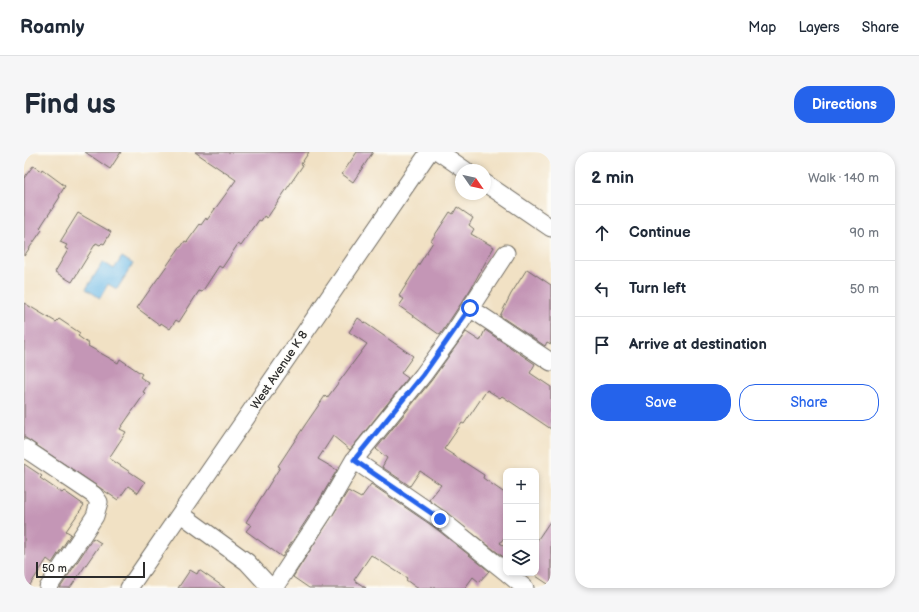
<!DOCTYPE html>
<html lang="en">
<head>
<meta charset="utf-8">
<style>
	body { margin:0; font-family:"Balsamiq Sans",sans-serif; background:#f6f6f7; color:#1f2937 }
	.controls { position:absolute; right:12px; bottom:12px; display:grid; overflow:hidden; border-radius:8px; box-shadow:0 2px 6px #0003 }
	.controls button { width:36px; height:36px; display:grid; place-items:center; padding:0; border:0; border-bottom:1px solid #e0e1e3; background:#fff; color:#1f2937; font:20px sans-serif }
	.compass { position:absolute; left:431px; top:12px; width:36px; height:36px; border-radius:50%; background:#fff; box-shadow:0 2px 6px #0003; rotate:124deg }
	.scale { position:absolute; left:12px; bottom:10px; width:109px; box-sizing:border-box; padding-left:4px; border:2px solid #2b2b2b; border-top:0; font-size:11px; line-height:14px; white-space:nowrap; color:#2b2b2b; -webkit-text-stroke:3px #fdfcf7; paint-order:stroke }
	.stop { position:absolute; width:12px; height:12px; margin:-9px; border:3px solid #2563eb; border-radius:50%; background:#fff }
	.stop.end { background:#2563eb; border-color:#fff; box-shadow:0 1px 4px #0008 }
	.list { margin:0; padding:0; list-style:none }
	h2 { display:flex; justify-content:space-between; align-items:center; height:52px; margin:0; padding:0 16px; font-size:17px }
	h2 small { font-size:13px; font-weight:400; color:#747a83 }
	.list li { display:grid; grid-template-columns:26px 1fr auto; gap:12px; align-items:center; box-sizing:border-box; height:56px; padding:0 16px; border-top:1px solid #e0e1e3 }
	.list b { display:block; font-size:15px; white-space:nowrap }
	.list em { font-size:13px; font-style:normal; color:#747a83 }
	.actions { display:flex; gap:8px; padding:12px 16px }
	.actions a { flex:1; padding:9px 0; border:1px solid #2563eb; border-radius:16px; text-align:center; font-size:14px; color:#2563eb }
	.actions .main { background:#2563eb; color:#fff }
	.icon { flex:none; width:22px; height:22px; fill:none; stroke:currentColor; stroke-width:2; stroke-linecap:round; stroke-linejoin:round }
	.map { position:relative; flex:none; width:527px; height:436px; overflow:hidden; border-radius:16px }
	header { display:flex; align-items:center; gap:24px; box-sizing:border-box; height:56px; padding:0 20px; background:#fff; border-bottom:1px solid #e0e1e3 }
	header strong { font-size:19px }
	nav { display:flex; gap:22px; margin-inline-start:auto; font-size:14px }
	.intro { display:flex; align-items:center; justify-content:space-between; box-sizing:border-box; height:96px; padding:0 24px }
	h1 { margin:0; font-size:28px }
	.button { padding:10px 18px; border-radius:16px; background:#2563eb; color:#fff; font-size:14px; font-weight:700 }
	main { display:flex; gap:24px; padding:0 24px }
	aside { flex:1; background:#fff; border-radius:16px; box-shadow:0 2px 6px #0003 }
	.map>svg:first-child { display:block }
	.water { fill:#6cb9e6; stroke:#4c7288 }
	.building { fill:#c496b6 }
	.lines { fill:none; stroke-linecap:round; stroke-linejoin:round }
	.minor-casing { stroke:#706b61; stroke-width:19 }
	.minor { stroke:#fff; stroke-width:17 }
	.route { stroke:#2563eb; stroke-width:5 }
	.labels { text-anchor:middle; stroke-width:3; stroke-linejoin:round; paint-order:stroke }
	.street-label { font-size:12px; fill:#2b2b2b; stroke:#fdfcf7 }
</style>
</head>
<body>
<header>
<strong>Roamly</strong>
<nav><a>Map</a><a>Layers</a><a>Share</a></nav>
</header>
<div class="intro"><h1>Find us</h1><a class="button">Directions</a></div>
<main>
<div class="map">
<svg width="527" height="436" viewBox="0 0 527 436">
	<rect width="100%" height="100%" fill="#fdfcf7"/>
	<filter id="ink" filterUnits="userSpaceOnUse"><feTurbulence type="fractalNoise" baseFrequency=".025" numOctaves="2"/><feDisplacementMap in="SourceGraphic" scale="8" xChannelSelector="R" yChannelSelector="G"/><feConvolveMatrix kernelMatrix="1 2 1 2 8 2 1 2 1" color-interpolation-filters="sRGB"/></filter>
	<filter id="wash" filterUnits="userSpaceOnUse"><feTurbulence type="fractalNoise" baseFrequency=".012" numOctaves="4" result="noise"/><feDisplacementMap in="SourceGraphic" scale="16" xChannelSelector="R" yChannelSelector="G"/><feGaussianBlur stdDeviation="0.9" result="paint"/><feColorMatrix in="noise" values="0 0 0 0 0 0 0 0 0 0 0 0 0 0 0 0 0 1.4 0 .05"/><feComposite in="paint" operator="in"/></filter>
	<g filter="url(#wash)">
		<rect width="100%" height="100%" fill="#f1e1c4"/>
		<path class="water" d="M98,105L109,112L93,137L84,132L76,146L62,137L79,110L90,117Z"/>
		<g id="blocks">
			<path class="building" d="M61,0H97L86,17Z
				M171,0H285L277,12L279,13L243,66L240,64L237,69L235,68L217,94L214,92L198,116L195,114L178,140L175,139L155,170L152,168L146,177L137,171L136,173L113,156L156,95H157L161,89L163,90L176,72L177,73L182,66L183,68L212,28Z
				M333,0H349L329,30L318,22Z
				M9,14L17,19L18,17L41,34L35,44L36,45L19,71L16,76L18,78L0,104V26Z
				M433,55L449,66L445,73L450,77L447,82L470,95L446,138L416,183L375,154L380,147L375,144L409,90L407,89L426,60L429,62Z
				M54,61L87,80L80,92L78,91L76,93L72,91L48,130L31,120L44,98L41,96L43,93L36,90Z
				M503,117L527,133V192L523,190L521,194L476,164L487,142Z
				M0,151L32,170L35,167L56,181L54,184L65,192L64,194L94,211L96,207L118,222L116,225L125,231L119,240L121,241L96,277L102,280L85,306L121,330L114,341L104,334L94,348L0,285Z
				M334,166L389,204L377,221L384,226L326,298L309,284L294,307L313,318L291,355L258,405L222,379L227,373L222,370L256,315L254,314L281,273L301,244L303,246L343,192L325,180Z
				M461,178L511,212L506,221L527,235V277L478,244L476,246L463,238L440,272L438,271L420,297L460,323L459,326L482,342V383L476,391L482,395V407L405,348L417,333L396,319L386,334L358,315L363,306L352,297L407,229L442,180L456,189Z
				M0,312L18,324L16,326L38,341L40,339L60,353L42,379L47,382L28,411L23,407L4,436H0Z
				M347,332L410,375L465,419L455,430L449,425L441,436H393L382,428L383,426L347,403L330,428L342,436H285L269,425L324,339L337,346Z
				M527,368V434L512,424V390Z
				M69,386L77,391L46,436H36Z
				M166,418L173,422L175,418L201,436H154Z"/>
		</g>
	</g>
	<g filter="url(#ink)">
		<use href="#blocks" fill-opacity="0" stroke="#706b61" stroke-width="1"/>
		<g class="lines">
			<g class="minor-casing">
				<path id="minor" d="M415,0L441,18
					M461,31L527,76
					M446,156L527,210
					M0,296L70,343L75,350L71,364L24,436
					M330,308L416,367L482,420
					M157,362L223,410L247,436
					M483,421L501,436
					M105,436L405,0
					M250,436L300,360L330,308L399,223L429,182L482,101"/>
			</g>
			<use href="#minor" class="minor"/>
		</g>
	</g>
	<g class="lines" filter="url(#ink)">
		<path class="route" d="M416,367L330,308L399,223L446,156"/>
	</g>
	<g class="labels">
		<g class="street-label">
			<text transform="translate(255 218) rotate(-56)" y="4">West Avenue K 8</text>
		</g>
	</g>
</svg>
<div class="controls">
<button>+</button>
<button>−</button>
<button><svg class="icon" aria-label="layers" viewBox="0 0 24 24"><path d="M12 4l9 5-9 5-9-5zM3 14l9 5 9-5"/></svg></button>
</div>
<svg class="compass" viewBox="-18 -18 36 36"><path d="M0-13l5 13h-10z" fill="#e53935"/><path d="M0 13l5-13h-10z" fill="#747a83"/></svg>
<div class="scale">50 m</div>
<div class="stop" style="left:446px;top:156px"></div>
<div class="stop end" style="left:416px;top:367px"></div>
</div>
<aside>
<h2>2 min<small>Walk · 140 m</small></h2>
<ul class="list">
<li><svg class="icon" aria-label="ahead" viewBox="0 0 24 24"><path d="M12 20V5M6 11l6-6 6 6"/></svg><div><b>Continue</b></div><em>90 m</em></li>
<li><svg class="icon" aria-label="left" viewBox="0 0 24 24"><path d="M17 20v-9H6M10 6l-5 5 5 5"/></svg><div><b>Turn left</b></div><em>50 m</em></li>
<li><svg class="icon" aria-label="arrive" viewBox="0 0 24 24"><path d="M6 21V4h12l-3 4 3 4H6"/></svg><div><b>Arrive at destination</b></div></li>
</ul>
<div class="actions"><a class="main">Save</a><a>Share</a></div>
</aside>
</main>
</body>
</html>
